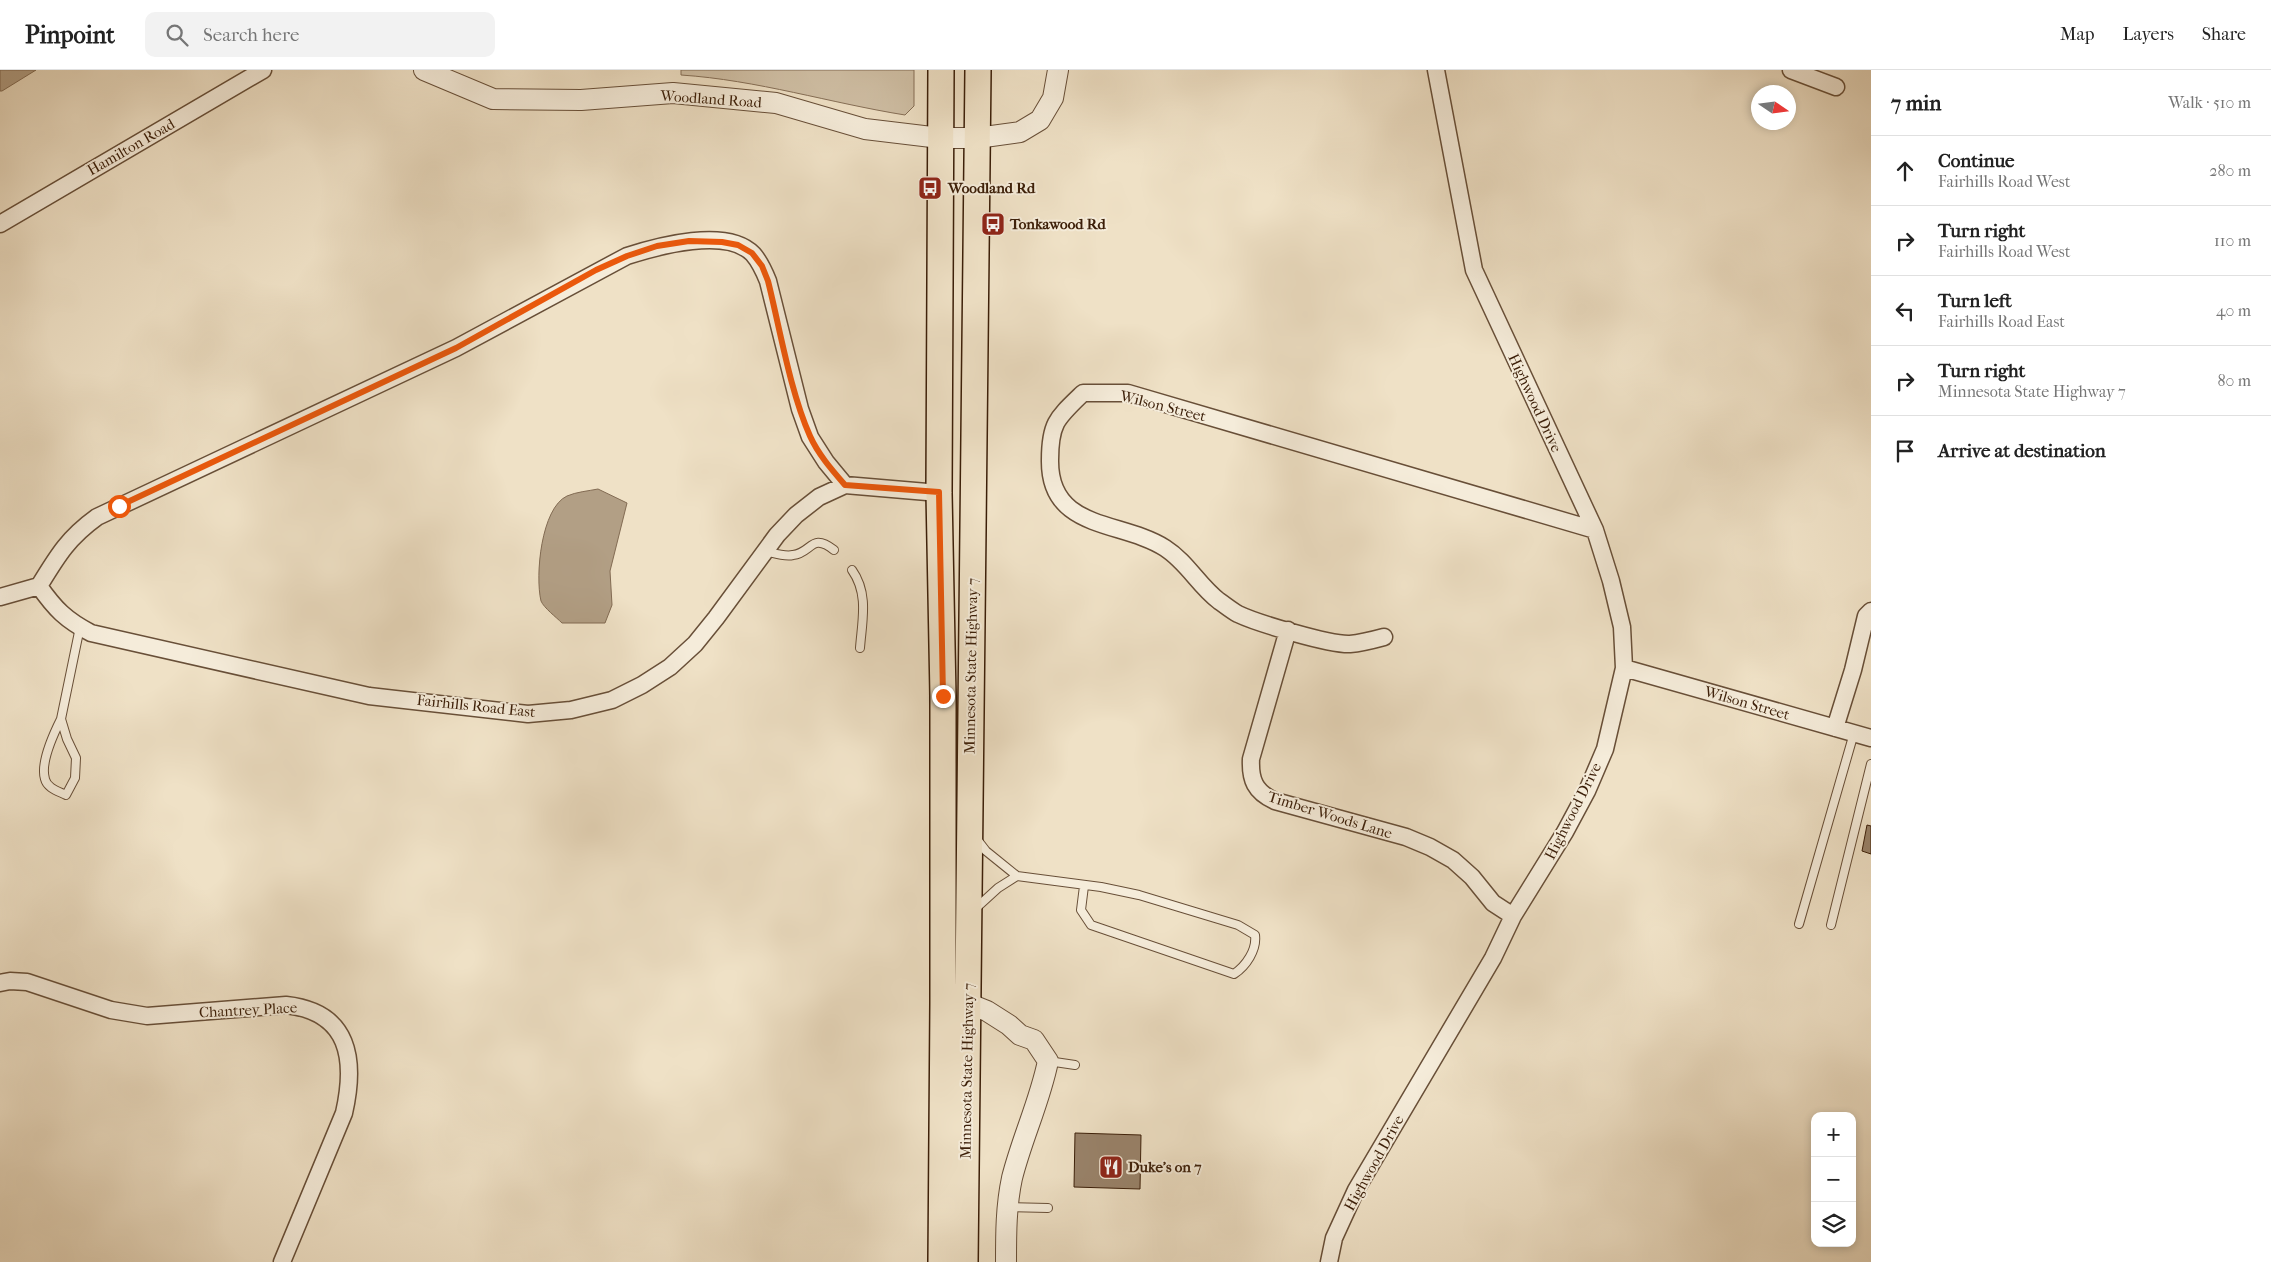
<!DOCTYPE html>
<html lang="en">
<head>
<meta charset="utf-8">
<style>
	body { margin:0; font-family:"IM FELL French Canon",serif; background:#f2f2f2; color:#222 }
	.controls { position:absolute; right:15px; bottom:15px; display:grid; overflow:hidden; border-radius:10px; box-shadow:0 2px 8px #0003 }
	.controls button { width:45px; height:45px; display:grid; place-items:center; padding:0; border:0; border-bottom:1px solid #e0e0e0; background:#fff; color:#222; font:25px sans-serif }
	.compass { position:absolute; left:1751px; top:15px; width:45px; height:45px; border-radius:50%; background:#fff; box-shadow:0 2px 8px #0003; rotate:103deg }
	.stop { position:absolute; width:15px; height:15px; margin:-11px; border:4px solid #ea580c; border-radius:50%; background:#fff }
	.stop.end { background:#ea580c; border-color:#fff; box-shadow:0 1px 5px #0008 }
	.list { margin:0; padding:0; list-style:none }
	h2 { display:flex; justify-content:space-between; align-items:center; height:65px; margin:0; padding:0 20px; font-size:21px }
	h2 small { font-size:16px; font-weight:400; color:#767676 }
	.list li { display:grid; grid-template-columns:32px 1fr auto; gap:15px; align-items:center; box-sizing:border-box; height:70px; padding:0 20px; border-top:1px solid #e0e0e0 }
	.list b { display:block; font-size:19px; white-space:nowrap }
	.list p { margin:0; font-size:16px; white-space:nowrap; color:#767676 }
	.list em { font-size:16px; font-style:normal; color:#767676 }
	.icon { flex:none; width:28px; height:28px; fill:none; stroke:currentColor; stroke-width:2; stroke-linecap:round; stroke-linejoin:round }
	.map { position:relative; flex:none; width:1871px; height:1192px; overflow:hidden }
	header { display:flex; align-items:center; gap:30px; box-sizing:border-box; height:70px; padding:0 25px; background:#fff; border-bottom:1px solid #e0e0e0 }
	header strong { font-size:24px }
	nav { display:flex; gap:28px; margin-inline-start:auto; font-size:18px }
	.search { width:350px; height:45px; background:#f2f2f2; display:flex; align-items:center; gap:12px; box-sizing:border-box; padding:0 18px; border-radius:10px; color:#767676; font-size:19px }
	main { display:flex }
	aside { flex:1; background:#fff }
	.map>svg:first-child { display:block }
	.green { fill:#d0c0a6; stroke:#866f57 }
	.water { fill:#b29f85; stroke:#826b53 }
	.building { fill:#99836b; stroke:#3b1e08 }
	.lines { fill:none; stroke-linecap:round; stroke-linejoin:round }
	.service-casing { stroke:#684f38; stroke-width:10 }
	.minor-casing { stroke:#684f38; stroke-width:19 }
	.tertiary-casing { stroke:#684f38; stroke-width:22 }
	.primary-casing { stroke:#3b1e08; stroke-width:28 }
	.service { stroke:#f5ecda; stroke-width:8 }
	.minor { stroke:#f5ecda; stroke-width:16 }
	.tertiary { stroke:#f5ecda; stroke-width:20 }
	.primary { stroke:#efe1c6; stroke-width:25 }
	.route { stroke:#ea580c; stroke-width:6 }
	.labels { text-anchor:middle; stroke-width:4; stroke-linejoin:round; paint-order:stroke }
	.street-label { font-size:15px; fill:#3b1e08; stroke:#f5ecda }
	.poi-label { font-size:15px; font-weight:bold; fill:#3b1e08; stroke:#f5ecda; text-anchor:start }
</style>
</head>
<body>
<header>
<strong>Pinpoint</strong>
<div class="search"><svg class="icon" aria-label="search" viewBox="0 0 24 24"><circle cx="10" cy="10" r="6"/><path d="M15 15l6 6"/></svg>Search here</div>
<nav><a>Map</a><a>Layers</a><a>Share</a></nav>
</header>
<main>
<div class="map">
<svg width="1871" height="1192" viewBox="0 0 1871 1192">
	<rect width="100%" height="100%" fill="#efe1c6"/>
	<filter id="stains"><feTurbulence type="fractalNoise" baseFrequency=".004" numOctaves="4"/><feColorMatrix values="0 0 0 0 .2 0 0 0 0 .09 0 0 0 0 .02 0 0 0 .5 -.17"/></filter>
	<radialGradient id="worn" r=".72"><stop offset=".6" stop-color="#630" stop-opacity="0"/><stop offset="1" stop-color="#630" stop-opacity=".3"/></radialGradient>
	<path class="green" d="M681,0H914V36L905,45C830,33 757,10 681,5Z"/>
	<path class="water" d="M0,0H36L2,21H0Z
		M598,419L627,433L610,501L612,535L605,553H562C556,547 544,538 541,531C535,506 541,438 567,426C576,422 588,421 598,419Z"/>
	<path class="building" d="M1867,755L1871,756V784L1862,781Z
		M1075,1063L1141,1065L1140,1119L1074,1117Z"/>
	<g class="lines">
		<g class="service-casing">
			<path id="service" d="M765,481C774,483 784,487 793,485C812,483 811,462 834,480
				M852,500C869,524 862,551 860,578
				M61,649C54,663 40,693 45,709C47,718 58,721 66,725L75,708L76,688L67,669L61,649L80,557
				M976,768L986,781L1017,806L1101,817L1139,825L1238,855L1255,865C1257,880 1246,896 1234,904L1091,855L1081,840L1084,816
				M975,839L998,818L1017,806
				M1799,854L1854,663
				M1831,855L1871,694
				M1048,991L1075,995
				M1008,1137L1048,1138"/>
		</g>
		<g class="minor-casing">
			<path id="minor" d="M1791,0L1836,17
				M0,154L263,0
				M39,516C55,539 66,550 91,563L369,626L528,644L571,640L612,630L642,615L670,597L695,574L716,548L777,465L796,445L819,427L845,415L939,423
				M0,527L39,516C58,485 68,468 97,447L456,278L627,186C658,176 727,157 753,184C760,192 764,201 768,211L800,339L810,367L826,392L845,415
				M1288,560L1251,689C1250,710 1255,722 1275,731L1406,767L1430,777L1453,790L1472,807L1493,833L1513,846
				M1384,567C1373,570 1362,573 1350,574C1330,575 1257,553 1238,544C1231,540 1225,535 1219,531C1199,516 1187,492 1165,478C1121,450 1049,461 1050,390C1050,353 1057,348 1083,323H1128L1595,460
				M1624,598L1871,668
				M1835,658L1853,600L1866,546L1871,541
				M0,913L10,911L27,912L111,940L147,946L286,935C350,942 356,990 344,1043L282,1192
				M1329,1192L1334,1168L1356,1120L1493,888L1513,846L1565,762L1587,721L1605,679L1624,598L1622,557L1611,511L1595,460L1474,200L1436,0"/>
		</g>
		<g class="tertiary-casing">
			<path id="tertiary" d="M424,0L493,29L581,30L673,23L776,33L865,59L940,68H977L1020,62L1040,50L1053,28L1058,0
				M967,933L987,941L1009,955L1020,965L1034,970L1048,991C1040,1031 1022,1068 1012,1108C1006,1136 1006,1164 1006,1192"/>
		</g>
		<g class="primary-casing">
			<path id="primary" d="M941,1192L943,933V626L939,423L941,0
				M965,1192L978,0"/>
		</g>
		<use href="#service" class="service"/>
		<use href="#minor" class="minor"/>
		<use href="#tertiary" class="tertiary"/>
		<use href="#primary" class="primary"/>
	</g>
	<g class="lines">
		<path class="route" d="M119,436L456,278L596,200L627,186L657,176L689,171L722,172L738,175L752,183L762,196L768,211C780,259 790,321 810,366C818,384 832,400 845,415L939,422L943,626"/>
	</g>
	<defs>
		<g id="bus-square" transform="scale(1.25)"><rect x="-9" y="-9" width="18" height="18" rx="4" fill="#8f2418" stroke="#f5ecda"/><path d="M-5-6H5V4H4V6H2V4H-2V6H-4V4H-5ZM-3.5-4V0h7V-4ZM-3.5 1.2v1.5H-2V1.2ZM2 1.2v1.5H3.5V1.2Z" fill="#fff"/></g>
		<g id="restaurant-square" transform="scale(1.25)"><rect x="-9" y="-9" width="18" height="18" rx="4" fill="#8f2418" stroke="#f5ecda"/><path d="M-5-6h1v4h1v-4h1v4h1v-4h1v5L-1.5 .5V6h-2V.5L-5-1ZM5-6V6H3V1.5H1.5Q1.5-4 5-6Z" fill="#fff"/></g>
	</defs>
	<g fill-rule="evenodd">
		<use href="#bus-square" x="930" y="118"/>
		<use href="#bus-square" x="993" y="154"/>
		<use href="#restaurant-square" x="1111" y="1097"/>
	</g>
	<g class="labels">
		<g class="street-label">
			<text transform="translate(711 29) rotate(4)" y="5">Woodland Road</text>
			<text transform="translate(131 77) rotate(-30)" y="5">Hamilton Road</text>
			<text transform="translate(1535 333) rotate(65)" y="5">Highwood Drive</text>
			<text transform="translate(1163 336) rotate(14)" y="5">Wilson Street</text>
			<text transform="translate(971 596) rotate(-89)" y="5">Minnesota State Highway 7</text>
			<text transform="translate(1747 633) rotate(16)" y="5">Wilson Street</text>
			<text transform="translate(476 636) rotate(6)" y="5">Fairhills Road East</text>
			<text transform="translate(1573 741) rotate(-63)" y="5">Highwood Drive</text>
			<text transform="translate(1330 745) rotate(17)" y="5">Timber Woods Lane</text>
			<text transform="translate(248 940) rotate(-3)" y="5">Chantrey Place</text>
			<text transform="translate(967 1001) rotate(-89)" y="5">Minnesota State Highway 7</text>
			<text transform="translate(1374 1093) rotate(-61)" y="5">Highwood Drive</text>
		</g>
		<g class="poi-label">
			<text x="948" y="123">Woodland Rd</text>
			<text x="1010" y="159">Tonkawood Rd</text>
			<text x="1128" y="1102">Duke's on 7</text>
		</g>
	</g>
	<rect width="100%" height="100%" filter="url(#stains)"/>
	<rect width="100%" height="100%" fill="url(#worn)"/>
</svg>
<div class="controls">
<button>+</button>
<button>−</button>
<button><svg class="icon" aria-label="layers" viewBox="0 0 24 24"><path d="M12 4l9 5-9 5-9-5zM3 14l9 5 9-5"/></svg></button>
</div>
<svg class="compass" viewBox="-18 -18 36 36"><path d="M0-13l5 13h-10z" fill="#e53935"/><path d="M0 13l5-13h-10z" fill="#767676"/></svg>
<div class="stop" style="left:119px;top:436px"></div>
<div class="stop end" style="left:943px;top:626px"></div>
</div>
<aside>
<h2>7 min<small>Walk · 510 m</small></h2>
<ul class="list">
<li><svg class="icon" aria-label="ahead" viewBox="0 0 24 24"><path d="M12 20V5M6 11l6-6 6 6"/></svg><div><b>Continue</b><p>Fairhills Road West</p></div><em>280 m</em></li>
<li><svg class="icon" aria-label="right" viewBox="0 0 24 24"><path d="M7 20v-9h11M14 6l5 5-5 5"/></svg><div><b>Turn right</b><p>Fairhills Road West</p></div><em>110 m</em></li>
<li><svg class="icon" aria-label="left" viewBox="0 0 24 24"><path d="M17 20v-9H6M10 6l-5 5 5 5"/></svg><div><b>Turn left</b><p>Fairhills Road East</p></div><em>40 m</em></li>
<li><svg class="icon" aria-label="right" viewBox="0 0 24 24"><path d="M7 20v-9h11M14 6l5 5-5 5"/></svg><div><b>Turn right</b><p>Minnesota State Highway 7</p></div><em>80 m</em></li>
<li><svg class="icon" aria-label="arrive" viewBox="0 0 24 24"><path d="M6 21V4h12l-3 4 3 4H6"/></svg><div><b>Arrive at destination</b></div></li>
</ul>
</aside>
</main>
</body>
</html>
